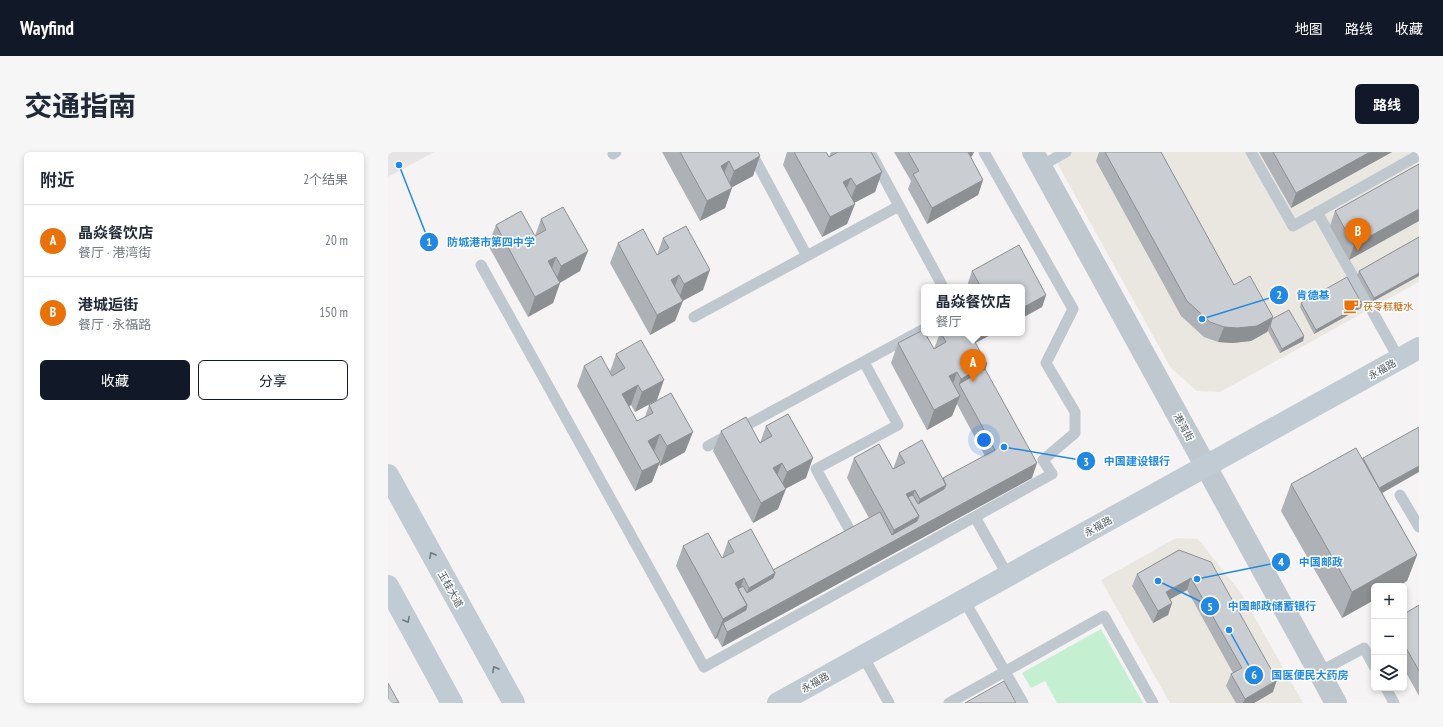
<!DOCTYPE html>
<html lang="zh">
<head>
<meta charset="utf-8">
<style>
	body { margin:0; font-family:"PT Sans Narrow","Noto Sans SC",sans-serif; background:#f6f6f7; color:#1f2937 }
	.controls { position:absolute; right:12px; bottom:12px; display:grid; overflow:hidden; border-radius:6px; box-shadow:0 2px 6px #0003 }
	.controls button { width:36px; height:36px; display:grid; place-items:center; padding:0; border:0; border-bottom:1px solid #e0e1e3; background:#fff; color:#1f2937; font:20px sans-serif }
	.you { position:absolute; left:596px; top:288px; width:14px; height:14px; margin:-10px; border:3px solid #fff; border-radius:50%; background:#1a73e8; box-shadow:0 0 0 6px #1a73e833 }
	.badge { display:grid; place-items:center; width:26px; height:26px; border-radius:50%; background:#111827; color:#fff; font-size:13px; font-weight:700 }
	.pin { position:absolute; translate:-50% -33px; filter:drop-shadow(0 1px 2px #0008) }
	.pin::after { content:''; position:absolute; top:21px; width:14px; height:12px; background:inherit; clip-path:polygon(0 0,100% 0,50% 100%) }
	.popup { position:absolute; left:533px; top:132px; width:104px; height:52px; box-sizing:border-box; display:grid; place-content:center; border-radius:6px; background:#fff; filter:drop-shadow(0 1px 3px #0005); font-size:13px; white-space:nowrap; color:#747a83 }
	.popup b { font-size:15px; color:#1f2937 }
	.popup::after { content:''; position:absolute; left:50%; top:100%; margin-left:-8px; border:8px solid transparent; border-top-color:#fff }
	.list { margin:0; padding:0; list-style:none }
	h2 { display:flex; justify-content:space-between; align-items:center; height:52px; margin:0; padding:0 16px; font-size:17px }
	h2 small { font-size:13px; font-weight:400; color:#747a83 }
	.list li { display:grid; grid-template-columns:26px 1fr auto; gap:12px; align-items:center; box-sizing:border-box; height:72px; padding:0 16px; border-top:1px solid #e0e1e3 }
	.list b { display:block; font-size:15px; white-space:nowrap }
	.list p { margin:0; font-size:13px; white-space:nowrap; color:#747a83 }
	.list em { font-size:13px; font-style:normal; color:#747a83 }
	.actions { display:flex; gap:8px; padding:12px 16px }
	.actions a { flex:1; padding:9px 0; border:1px solid #111827; border-radius:6px; text-align:center; font-size:14px; color:#111827 }
	.actions .main { background:#111827; color:#fff }
	.icon { flex:none; width:22px; height:22px; fill:none; stroke:currentColor; stroke-width:2; stroke-linecap:round; stroke-linejoin:round }
	.map { position:relative; flex:none; width:1031px; height:551px; overflow:hidden; border-radius:6px }
	header { display:flex; align-items:center; gap:24px; box-sizing:border-box; height:56px; padding:0 20px; background:#111827; color:#fff }
	header strong { font-size:19px }
	nav { display:flex; gap:22px; margin-inline-start:auto; font-size:14px }
	.intro { display:flex; align-items:center; justify-content:space-between; box-sizing:border-box; height:96px; padding:0 24px }
	h1 { margin:0; font-size:28px }
	.button { padding:10px 18px; border-radius:6px; background:#111827; color:#fff; font-size:14px; font-weight:700 }
	main { display:flex; gap:24px; padding:0 24px }
	aside { flex:1; background:#fff; border-radius:6px; box-shadow:0 2px 6px #0003 }
	.map>svg:first-child { display:block }
	.commercial { fill:#eae7e1 }
	.education { fill:#e6e4e5 }
	.green { fill:#c5efd1 }
	.lines { fill:none; stroke-linecap:round; stroke-linejoin:round }
	.lane { stroke:#bfc8ce; stroke-width:11 }
	.street { stroke:#bfc8ce; stroke-width:22 }
	.secondary { stroke:#c0cbd3; stroke-width:22 }
	.wall { fill:#aeb1b5 }
	.shaded-wall { fill:#8d9093 }
	.building { fill:#caced2; stroke:#8d9093 }
	.oneway { stroke:#6e7a82 }
	.labels { text-anchor:middle; stroke-width:3; stroke-linejoin:round; paint-order:stroke }
	.food-label { font-size:10px; fill:#c56008; stroke:#fff; text-anchor:start }
	.street-label { font-size:10px; fill:#4b5860; stroke:#fff }
	.leader { fill:none; stroke:#2189e1; stroke-width:1.5 }
	.callout-dot { fill:#2189e1; stroke:#fff; stroke-width:1.5 }
	.mark-label { font-size:12px; text-anchor:middle; font-weight:bold; fill:#fff }
	.callout-label { font-size:11px; text-anchor:middle; font-weight:bold; fill:#2189e1; stroke:#fff; stroke-width:3; stroke-linejoin:round; paint-order:stroke }
</style>
</head>
<body>
<header>
<strong>Wayfind</strong>
<nav><a>地图</a><a>路线</a><a>收藏</a></nav>
</header>
<div class="intro"><h1>交通指南</h1><a class="button">路线</a></div>
<main>
<aside>
<h2>附近<small>2个结果</small></h2>
<ul class="list">
<li><span class="badge" style="background:#e8710a">A</span><div><b>晶焱餐饮店</b><p>餐厅 · 港湾街</p></div><em>20 m</em></li>
<li><span class="badge" style="background:#e8710a">B</span><div><b>港城逅街</b><p>餐厅 · 永福路</p></div><em>150 m</em></li>
</ul>
<div class="actions"><a class="main">收藏</a><a>分享</a></div>
</aside>
<div class="map">
<svg width="1031" height="551" viewBox="0 0 1031 551">
	<rect width="100%" height="100%" fill="#f5f3f3"/>
	<path class="commercial" d="M663,0H1031V130L832,240L809,239L783,216Z
		M788,386L810,387L853,441L915,551H782L713,428Z"/>
	<path class="education" d="M0,0H46L0,25Z"/>
	<path class="green" d="M713,477L755,551H669L657,529L643,536L634,521Z"/>
	<g class="lines">
		<path class="lane" d="M363,0L419,104
			M482,0L555,135
			M863,0L905,74L1031,3
			M225,2L228,0
			M653,14L678,0
			M929,60L1011,207
			M93,113L316,515L664,322L655,308L687,281V260L658,211L685,157L596,0
			M306,165L511,54
			M320,294L536,177
			M1012,343L1031,375
			M587,365L620,424
			M460,375L428,317L510,273L476,210
			M576,448L635,551
			M475,504L501,551
			M931,520L976,496L986,514
			M998,536L1006,551
			M561,551L716,464L765,551"/>
		<path class="street" d="M645,0L948,551"/>
		<path class="secondary" d="M0,323L126,551
			M0,434L64,551
			M390,551L1031,196"/>
	</g>
	<path class="wall" d="M274,0H370L365,24L344,35L337,56L312,69Z
		M399,0H438L441,5L443,0H483L494,20L487,40L466,51L467,52L459,72L434,85L395,13Z
		M506,0H586L584,4L583,5L595,28L590,43L539,72L520,37L523,29Z
		M711,0H773L846,133L884,167L916,184L915,189L892,201L880,179L879,180L863,189L844,191L830,190L816,185L793,164L708,9Z
		M871,0H1004L903,56Z
		M1031,12L961,108L942,74L947,59Z
		M153,67L192,119L172,131L165,151L140,165L100,93L108,73L147,84Z
		M1031,85L984,150L969,123L971,119Z
		M275,86L315,138L294,149L287,169L262,183L222,111L230,91L269,103Z
		M584,119L658,143L654,155L634,166V135H582L580,131Z
		M913,151L974,152L973,156L926,182L912,155Z
		M552,181H606L587,191L599,212L597,217L644,326L334,495L329,486L327,487L288,414L295,394L334,406L340,389L385,418L481,366L459,326L466,306L505,317L511,301L555,326L597,304L569,252L564,264L539,278L503,211L510,191L546,197Z
		M228,202L269,248L247,260L243,253L241,254L249,269L257,265L261,253L297,300L272,314L271,312L264,330L247,339L189,234L196,214L222,220Z
		M378,274L418,326L397,337L390,357L365,371L325,299L333,279L372,291Z
		M975,306L1029,403L1019,429L986,434V448L954,466L893,359L903,332Z
		M791,398L885,540L866,551H848L838,534L843,522L845,521L799,438L782,447L784,451L780,463L765,471L744,434L749,422Z
		M1031,453V544L1016,517V462Z"/>
	<path class="shaded-wall" d="M576,0H586L584,4L572,11Z
		M982,0H1004L903,56L908,41Z
		M372,4L365,24L339,38L346,19Z
		M341,9L333,29V14Z
		M494,20L487,40L460,54L468,34Z
		M463,26L455,45V30Z
		M595,28L590,43L539,72L544,56Z
		M344,36L337,56L312,69L319,49Z
		M467,52L459,72L434,85L442,65Z
		M1031,57V69L961,108L966,93Z
		M200,99L192,119L166,134L173,114Z
		M168,105L161,125L160,109Z
		M322,118L315,138L289,152L296,132Z
		M1031,121V124L984,150L986,146Z
		M291,123L284,143L283,128Z
		M172,131L165,151L140,165L147,145Z
		M658,143L654,155L634,166V156Z
		M295,149L287,169L262,183L269,163Z
		M974,152L973,156L926,182L928,178Z
		M885,165L879,180L863,189L844,191L830,190L836,175Z
		M588,181H606L574,198L578,186Z
		M916,184L915,189L892,201L894,197Z
		M599,212L592,232H571L573,227Z
		M569,220L562,240L561,224Z
		M276,228L269,248L247,260L254,240Z
		M250,233L243,253L227,262L234,242Z
		M572,244L564,264L539,278L546,258Z
		M305,280L297,300L272,314L279,294Z
		M272,282L265,302L260,289Z
		M425,306L418,326L391,340L399,320Z
		M272,310L264,330L247,339L254,319Z
		M394,311L386,331L385,316Z
		M649,311L644,326L334,495L339,480L335,471L329,486L327,487L335,467L359,453L500,392L506,378L531,364Z
		M1031,314V320L975,352L978,343Z
		M558,333L551,352L526,363L532,347Z
		M398,337L390,357L365,371L373,351Z
		M527,338L521,354L518,342Z
		M1029,403L1019,429L1011,434H986V448L954,466L964,440Z
		M387,421L380,441L355,452L361,436Z
		M356,426L350,443L347,431Z
		M803,426L799,438L773,452L778,440Z
		M784,451L780,463L765,471L770,459Z
		M889,528L885,540L866,551H855L857,547Z"/>
	<path class="building" d="M292,0H370L372,4L346,19L341,9L333,14L344,36L319,49Z
		M406,0H438L441,5L450,0H483L494,20L468,34L463,26L455,30L467,52L442,65Z
		M520,0H580L595,28L544,56L525,22L531,19Z
		M717,0H773L846,133L862,124L885,165L869,174L849,176L836,175L822,170L799,149Z
		M885,0H982L908,41Z
		M1031,12V57L966,93L947,59Z
		M175,55L200,99L173,114L168,105L160,109L172,131L147,145L108,73L133,59L147,84L158,78L153,67Z
		M298,74L322,118L296,132L291,123L283,128L295,149L269,163L230,91L255,77L269,103L281,96L275,86Z
		M1031,85V121L986,146L971,119Z
		M631,93L658,143L634,156V135H593L584,119Z
		M959,125L974,152L928,178L913,151Z
		M901,158L916,184L894,197L882,174L884,167Z
		M535,178L536,181H537L546,197L558,190L553,181H582L599,212L573,227L569,220L561,224L572,244L546,258L510,191Z
		M582,181H588L583,184Z
		M253,188L276,228L254,240L250,233L234,242L249,269L265,261L261,253L283,241L305,280L279,294L272,282L260,289L272,310L254,319L196,214L213,204L224,224L237,216L228,202Z
		M597,217L649,311L339,480L335,471L358,458L359,453L350,437L355,434L359,441L385,426L387,421L385,418L492,360L504,383L529,369L531,364L520,345L525,343L530,352L556,337L558,333L555,326L607,298L571,232Z
		M400,262L425,306L399,320L394,311L385,316L398,337L373,351L333,279L358,265L372,291L384,284L378,274Z
		M1031,275V314L991,336L975,306Z
		M534,288L558,333L532,347L527,338L518,342L531,364L506,378L466,306L491,292L505,317L517,311L511,301Z
		M968,296L1029,403L964,440L903,332Z
		M363,377L387,421L361,436L356,426L347,431L359,453L335,467L295,394L320,381L334,406L346,400L340,389Z
		M791,398L823,410L889,528L857,547L843,522L854,516L803,426L778,440L784,451L770,459L749,422Z
		M1031,453V519L1016,492V462Z
		M616,529L628,551H577Z
		M0,531L11,551H0Z"/>
	<defs><path id="oneway-chevron" d="M-2-3.5L2.5 0L-2 3.5" fill="none" stroke-width="1.6" stroke-linecap="round" stroke-linejoin="round"/></defs>
	<g class="oneway">
		<use href="#oneway-chevron" transform="translate(44 403) rotate(-119)"/>
		<use href="#oneway-chevron" transform="translate(19 468) rotate(61)"/>
		<use href="#oneway-chevron" transform="translate(107 517) rotate(-119)"/>
	</g>
	<defs>
		<g id="cafe-bare" transform="scale(1.2)"><path d="M-5.5-4.5H6V0H3Q3 3.5 0 3.5H-2.5Q-5.5 3.5-5.5 0ZM3-3.2v2h1.7v-2ZM-6 4.5H4V6H-6Z" fill="#e8710a" stroke="#fff" stroke-width="2.5" paint-order="stroke"/></g>
	</defs>
	<g fill-rule="evenodd">
		<use href="#cafe-bare" x="963" y="154"/>
	</g>
	<g class="labels">
		<g class="food-label">
			<text x="975" y="158">茯苓糕糖水</text>
		</g>
		<g class="street-label">
			<text transform="translate(994 217) rotate(-29)" y="4">永福路</text>
			<text transform="translate(796 275) rotate(61)" y="4">港湾街</text>
			<text transform="translate(710 374) rotate(-29)" y="4">永福路</text>
			<text transform="translate(63 437) rotate(61)" y="4">玉桂大道</text>
			<text transform="translate(427 530) rotate(-29)" y="4">永福路</text>
		</g>
	</g>
	<path class="leader" d="M11 13L41 90M814 167L891 143M616 295L698 309M809 427L893 410M770 429L822 454M841 478L866 523"/>
	<g class="callout-dot">
		<circle cx="11" cy="13" r="4"/>
		<circle cx="814" cy="167" r="4"/>
		<circle cx="616" cy="295" r="4"/>
		<circle cx="809" cy="427" r="4"/>
		<circle cx="770" cy="429" r="4"/>
		<circle cx="841" cy="478" r="4"/>
		<circle cx="41" cy="90" r="10"/>
		<circle cx="891" cy="143" r="10"/>
		<circle cx="698" cy="309" r="10"/>
		<circle cx="893" cy="410" r="10"/>
		<circle cx="822" cy="454" r="10"/>
		<circle cx="866" cy="523" r="10"/>
	</g>
	<g class="mark-label">
		<text x="41" y="94">1</text>
		<text x="891" y="147">2</text>
		<text x="698" y="314">3</text>
		<text x="893" y="414">4</text>
		<text x="822" y="459">5</text>
		<text x="866" y="527">6</text>
	</g>
	<g class="callout-label">
		<text x="103" y="94">防城港市第四中学</text>
		<text x="925" y="147">肯德基</text>
		<text x="749" y="313">中国建设银行</text>
		<text x="933" y="414">中国邮政</text>
		<text x="884" y="458">中国邮政储蓄银行</text>
		<text x="922" y="527">国医便民大药房</text>
	</g>
</svg>
<div class="controls">
<button>+</button>
<button>−</button>
<button><svg class="icon" aria-label="layers" viewBox="0 0 24 24"><path d="M12 4l9 5-9 5-9-5zM3 14l9 5 9-5"/></svg></button>
</div>
<div class="you"></div>
<div class="pin badge" style="left:585px;top:230px;background:#e8710a">A</div>
<div class="popup"><b>晶焱餐饮店</b>餐厅</div>
<div class="pin badge" style="left:970px;top:99px;background:#e8710a">B</div>
</div>
</main>
</body>
</html>
